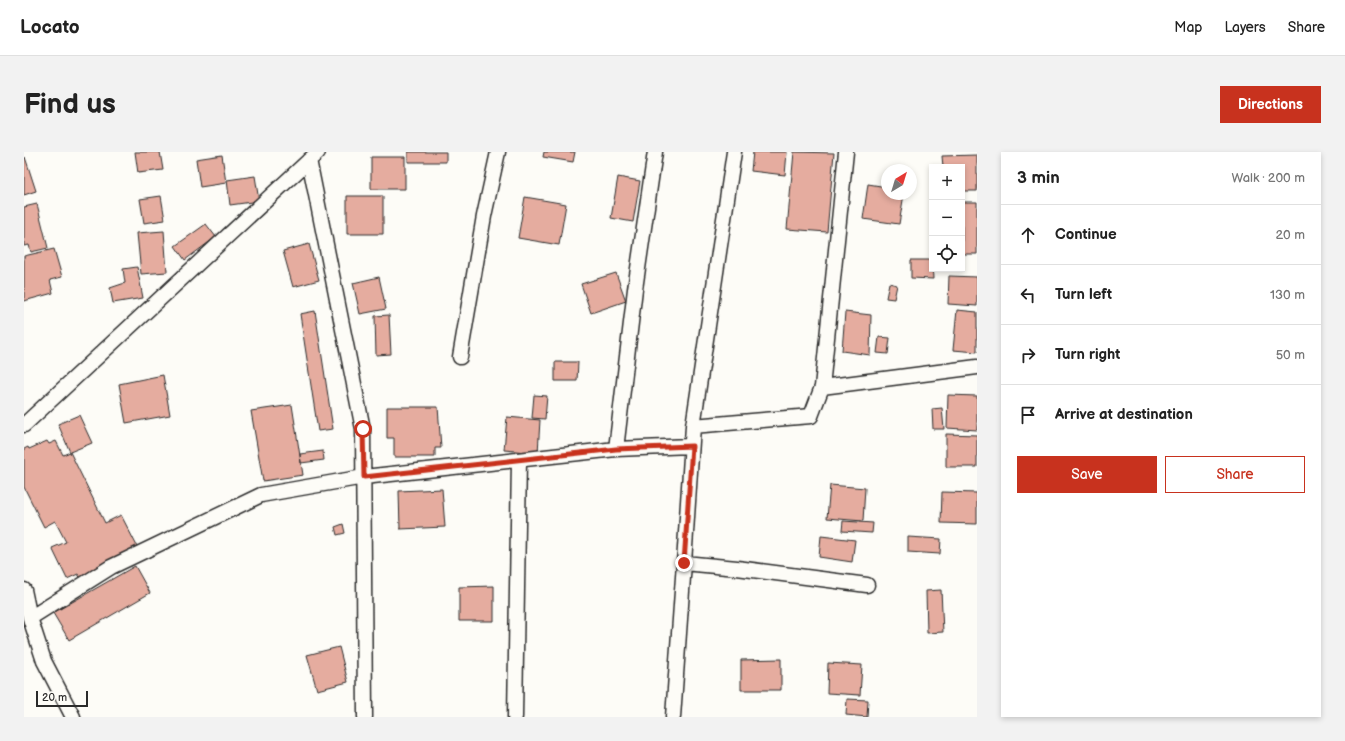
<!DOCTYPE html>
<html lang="en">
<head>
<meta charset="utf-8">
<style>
	body { margin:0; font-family:"Balsamiq Sans",sans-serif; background:#f2f2f2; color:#222 }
	.controls { position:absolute; right:12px; top:12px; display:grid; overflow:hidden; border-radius:0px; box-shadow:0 2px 6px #0003 }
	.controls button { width:36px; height:36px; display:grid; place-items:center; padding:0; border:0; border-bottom:1px solid #e0e0e0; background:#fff; color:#222; font:20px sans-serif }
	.compass { position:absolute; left:857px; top:12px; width:36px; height:36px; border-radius:50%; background:#fff; box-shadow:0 2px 6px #0003; rotate:38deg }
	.scale { position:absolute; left:12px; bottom:10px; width:52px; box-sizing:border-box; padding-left:4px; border:2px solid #2b2b2b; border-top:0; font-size:11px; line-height:14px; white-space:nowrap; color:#2b2b2b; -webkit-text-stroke:3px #fdfcf7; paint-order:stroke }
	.stop { position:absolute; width:12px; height:12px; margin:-9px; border:3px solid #c8321e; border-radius:50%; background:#fff }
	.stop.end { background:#c8321e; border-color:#fff; box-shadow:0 1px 4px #0008 }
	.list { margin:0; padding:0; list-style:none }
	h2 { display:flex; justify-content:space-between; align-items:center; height:52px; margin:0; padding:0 16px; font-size:17px }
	h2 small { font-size:13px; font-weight:400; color:#767676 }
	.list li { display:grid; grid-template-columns:26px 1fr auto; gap:12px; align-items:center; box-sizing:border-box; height:60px; padding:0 16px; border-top:1px solid #e0e0e0 }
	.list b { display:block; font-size:15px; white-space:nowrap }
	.list em { font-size:13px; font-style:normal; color:#767676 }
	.actions { display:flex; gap:8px; padding:12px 16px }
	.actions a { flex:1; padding:9px 0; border:1px solid #c8321e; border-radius:0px; text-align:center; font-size:14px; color:#c8321e }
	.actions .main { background:#c8321e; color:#fff }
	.icon { flex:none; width:22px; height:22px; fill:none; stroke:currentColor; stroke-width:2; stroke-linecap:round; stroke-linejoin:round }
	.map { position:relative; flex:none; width:953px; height:565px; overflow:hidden; border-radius:0px }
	header { display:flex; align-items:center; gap:24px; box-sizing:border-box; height:56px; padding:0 20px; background:#fff; border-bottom:1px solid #e0e0e0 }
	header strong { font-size:19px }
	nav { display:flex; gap:22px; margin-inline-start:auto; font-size:14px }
	.intro { display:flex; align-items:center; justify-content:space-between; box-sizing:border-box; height:96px; padding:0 24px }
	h1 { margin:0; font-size:28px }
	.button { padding:10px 18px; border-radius:0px; background:#c8321e; color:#fff; font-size:14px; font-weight:700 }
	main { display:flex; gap:24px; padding:0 24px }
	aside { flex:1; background:#fff; border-radius:0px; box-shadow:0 2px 6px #0003 }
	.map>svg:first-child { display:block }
	.building { fill:#e5ac9f; stroke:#2b2b2b }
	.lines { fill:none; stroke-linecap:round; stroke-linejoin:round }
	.minor-casing { stroke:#2b2b2b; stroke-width:17 }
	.minor { stroke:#fdfcf7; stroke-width:14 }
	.route { stroke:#c8321e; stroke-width:5 }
</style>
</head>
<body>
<header>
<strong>Locato</strong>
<nav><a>Map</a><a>Layers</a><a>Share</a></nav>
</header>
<div class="intro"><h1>Find us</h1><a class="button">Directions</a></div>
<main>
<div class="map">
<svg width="953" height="565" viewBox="0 0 953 565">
	<rect width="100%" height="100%" fill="#fdfcf7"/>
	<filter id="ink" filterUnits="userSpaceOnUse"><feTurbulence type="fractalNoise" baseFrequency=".025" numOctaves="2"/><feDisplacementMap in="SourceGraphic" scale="8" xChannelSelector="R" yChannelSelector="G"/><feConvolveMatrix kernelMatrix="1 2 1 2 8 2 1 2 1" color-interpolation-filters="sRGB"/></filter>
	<g filter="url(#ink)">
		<path class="building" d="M111,0H136L139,18L114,21Z
			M384,0H422V10H384Z
			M520,0H551L549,10L519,5Z
			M729,0H763L761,23L727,19Z
			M770,0L810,1L803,80L763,77Z
			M198,3L202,31L176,35L172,7Z
			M953,3V39H938V15H919L918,4Z
			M1,5L12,39L0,43V6Z
			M347,5H381V37H347Z
			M231,24L235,49L206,53L203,28Z
			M594,25L616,29L609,70L587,66Z
			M844,32L863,35V42H880L875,72L839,67Z
			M137,44L141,68L120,71L116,47Z
			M323,44H359V82H323Z
			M501,45L542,52L535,93L494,86Z
			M938,50H953V102H938Z
			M13,52L24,96L7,100L5,93L0,94V55Z
			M182,72L192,85L161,108L151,94Z
			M140,79L143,120L117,122L113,81Z
			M285,92L295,128L269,135L259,99Z
			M30,97L38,125L26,128L29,141L0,149V104Z
			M887,108H908L909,127L887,126Z
			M113,115L119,146L89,151L86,136L101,131L99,117Z
			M592,121L602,149L567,161L557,132Z
			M925,124L953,125V154L924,152Z
			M355,125L362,157L336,162L329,131Z
			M865,131L873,133L870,147L862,146Z
			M933,158L953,160V200L929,198Z
			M291,159L309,277L294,279L276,162Z
			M821,160L847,163L846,203L818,199Z
			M365,163L367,202L352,203L351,164Z
			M855,185L866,186L864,202L853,201Z
			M531,210H554L553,229H531Z
			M139,223L146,263L102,271L95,232Z
			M510,243L523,244L521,267L508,266Z
			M924,243L953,244V278L923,276Z
			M268,253L279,323L239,329L227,259Z
			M363,255H414L417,296H411V305H370V286H363Z
			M918,256L920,277H909L908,257Z
			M55,263L68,291L46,300L34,272Z
			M483,265L516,268L514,301L480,298Z
			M922,282L953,283V315H922Z
			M23,289L25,292L32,289L39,303L46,300L81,371L97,363L115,398L57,427L54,422L43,427L28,396L42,390L31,369L20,375L0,335V297L4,295L5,297Z
			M299,299L300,308L277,311L276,302Z
			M806,333L841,336L839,369L803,366Z
			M418,337L421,375L376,377L375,339Z
			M918,340L953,341V372L917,371Z
			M819,369L849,371L848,381L818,379Z
			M319,372L321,381L313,383L311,375Z
			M797,384L831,388L828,410L795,405Z
			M884,385L917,387L916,402L884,400Z
			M111,414L126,441L45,488L29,461Z
			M470,434V469H435V435Z
			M917,438L919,480L903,481L902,439Z
			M315,495L324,530L293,538L283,503Z
			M757,507V538H717V508Z
			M804,511L838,513L836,543L803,541Z
			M823,547L844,548L843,565L822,563Z"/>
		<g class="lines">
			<g class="minor-casing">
				<path id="minor" d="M822,0L798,235L953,215
					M285,8L339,277L341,565
					M436,205L460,64L474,0
					M0,273L294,0
					M669,274L710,0
					M592,297L667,294
					M660,411L713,416L843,433
					M0,438L6,466L20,509L49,565
					M6,466L87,415L237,343L340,325L592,297L611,137L631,0
					M491,565L495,308
					M649,565L660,411L669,274L787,264L798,235"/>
			</g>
			<use href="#minor" class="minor"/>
		</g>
	</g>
	<g class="lines" filter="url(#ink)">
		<path class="route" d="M339,277L340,325L592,297L668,294L660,411"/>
	</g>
</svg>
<div class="controls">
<button>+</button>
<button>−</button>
<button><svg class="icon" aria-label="locate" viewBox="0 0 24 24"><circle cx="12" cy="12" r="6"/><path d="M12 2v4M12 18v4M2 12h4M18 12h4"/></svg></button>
</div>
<svg class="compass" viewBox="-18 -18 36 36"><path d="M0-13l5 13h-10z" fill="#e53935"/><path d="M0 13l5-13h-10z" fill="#767676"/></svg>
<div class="scale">20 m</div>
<div class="stop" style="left:339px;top:277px"></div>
<div class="stop end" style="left:660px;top:411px"></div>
</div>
<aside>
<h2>3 min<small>Walk · 200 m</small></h2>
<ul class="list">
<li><svg class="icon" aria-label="ahead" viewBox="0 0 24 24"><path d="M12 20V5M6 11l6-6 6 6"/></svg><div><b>Continue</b></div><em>20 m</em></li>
<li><svg class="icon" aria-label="left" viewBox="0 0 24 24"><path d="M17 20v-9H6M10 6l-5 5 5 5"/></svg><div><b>Turn left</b></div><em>130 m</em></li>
<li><svg class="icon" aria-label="right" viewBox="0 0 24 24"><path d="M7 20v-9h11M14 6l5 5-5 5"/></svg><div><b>Turn right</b></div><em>50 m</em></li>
<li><svg class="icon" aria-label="arrive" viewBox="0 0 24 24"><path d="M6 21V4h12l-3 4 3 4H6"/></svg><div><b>Arrive at destination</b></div></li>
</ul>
<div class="actions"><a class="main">Save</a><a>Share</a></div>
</aside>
</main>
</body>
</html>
